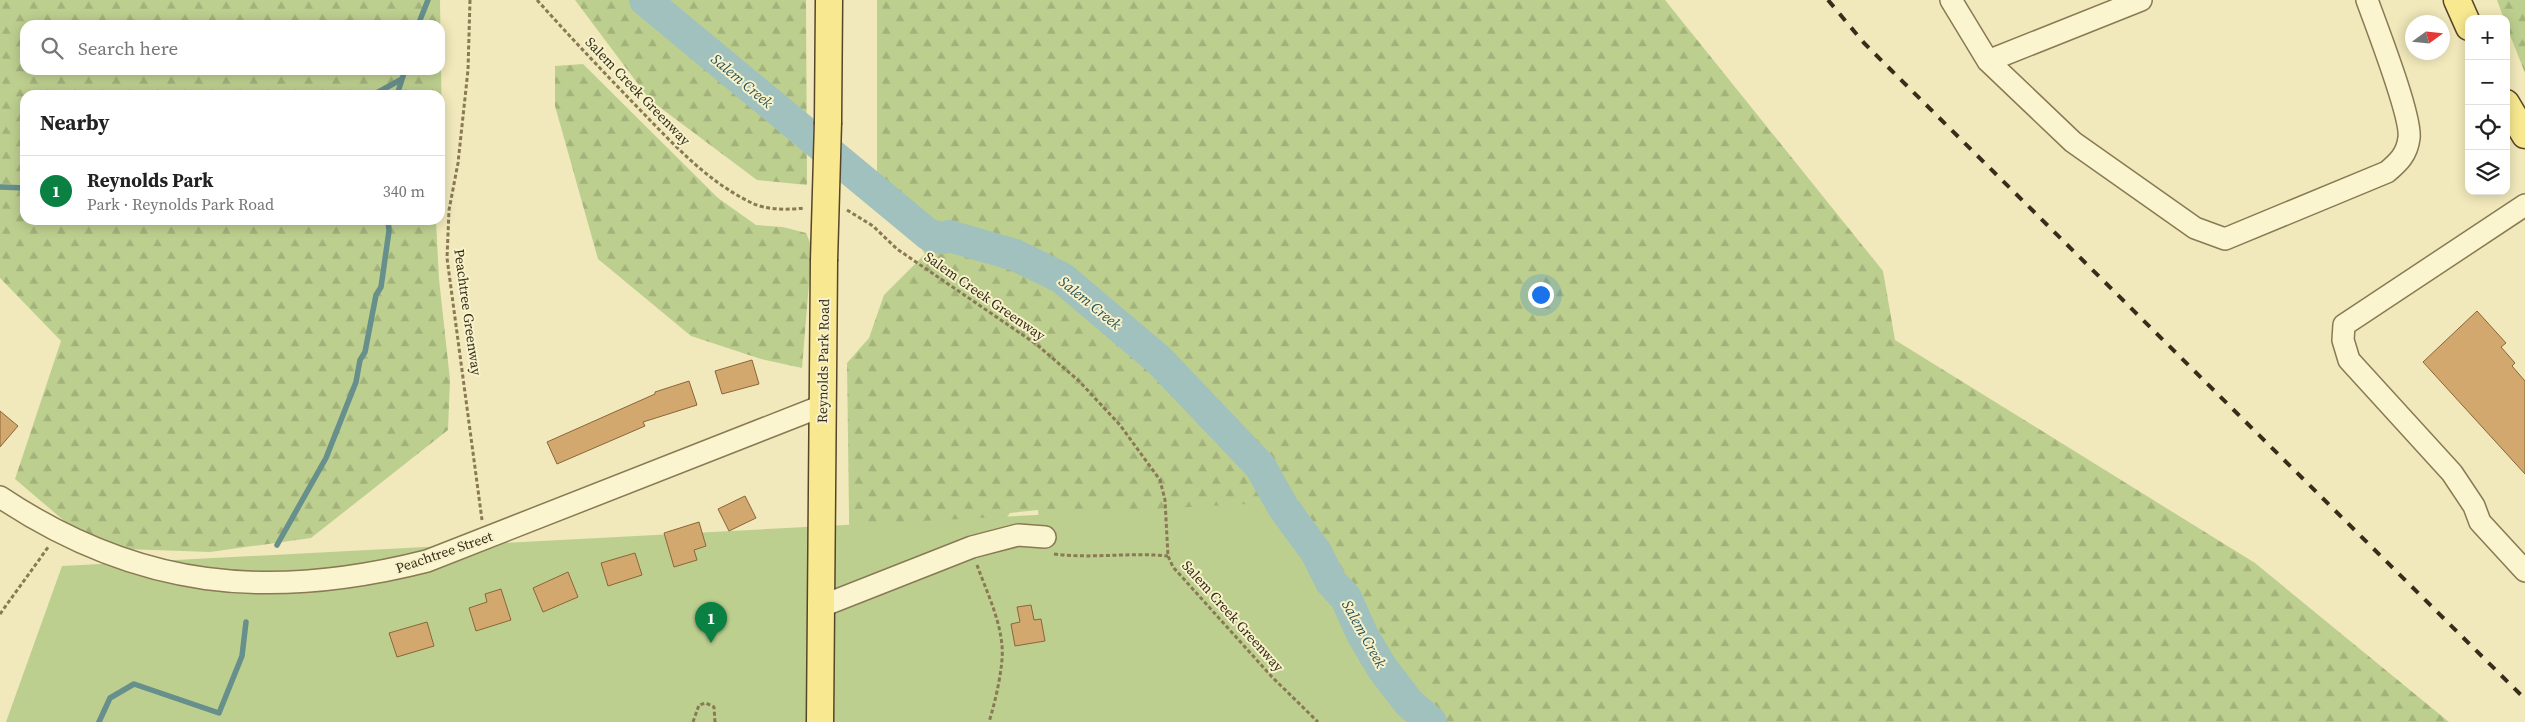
<!DOCTYPE html>
<html lang="en">
<head>
<meta charset="utf-8">
<style>
	body { margin:0; font-family:"Source Serif 4",serif; background:#f6f6f6; color:#222 }
	.controls { position:absolute; right:15px; top:15px; display:grid; overflow:hidden; border-radius:10px; box-shadow:0 2px 12px #0003 }
	.controls button { width:45px; height:45px; display:grid; place-items:center; padding:0; border:0; border-bottom:1px solid #e0e0e0; background:#fff; color:#222; font:25px sans-serif }
	.compass { position:absolute; left:2405px; top:15px; width:45px; height:45px; border-radius:50%; background:#fff; box-shadow:0 2px 12px #0003; rotate:75deg }
	.you { position:absolute; left:1540px; top:294px; width:18px; height:18px; margin:-12px; border:4px solid #fff; border-radius:50%; background:#1a73e8; box-shadow:0 0 0 8px #1a73e833 }
	.badge { display:grid; place-items:center; width:32px; height:32px; border-radius:50%; background:#0b8043; color:#fff; font-size:16px; font-weight:700 }
	.pin { position:absolute; translate:-50% -41px; filter:drop-shadow(0 1px 2px #0008) }
	.pin::after { content:''; position:absolute; top:26px; width:18px; height:15px; background:inherit; clip-path:polygon(0 0,100% 0,50% 100%) }
	.list { margin:0; padding:0; list-style:none }
	h2 { display:flex; justify-content:space-between; align-items:center; height:65px; margin:0; padding:0 20px; font-size:21px }
	h2 small { font-size:16px; font-weight:400; color:#767676 }
	.list li { display:grid; grid-template-columns:32px 1fr auto; gap:15px; align-items:center; box-sizing:border-box; height:70px; padding:0 20px; border-top:1px solid #e0e0e0 }
	.list b { display:block; font-size:19px; white-space:nowrap }
	.list p { margin:0; font-size:16px; white-space:nowrap; color:#767676 }
	.list em { font-size:16px; font-style:normal; color:#767676 }
	.icon { flex:none; width:28px; height:28px; fill:none; stroke:currentColor; stroke-width:2; stroke-linecap:round; stroke-linejoin:round }
	.map { position:relative; flex:none; width:2525px; height:722px; overflow:hidden }
	.search { position:absolute; background:#fff; box-shadow:0 2px 12px #0003; left:20px; top:20px; width:425px; height:55px; display:flex; align-items:center; gap:12px; box-sizing:border-box; padding:0 18px; border-radius:15px; color:#767676; font-size:19px }
	.panel { position:absolute; background:#fff; box-shadow:0 2px 12px #0003; left:20px; top:90px; width:425px; height:135px; border-radius:15px }
	.map>svg:first-child { display:block }
	.forest { fill:url(#forest-firs); fill-rule:evenodd }
	.park { fill:#bdcf8f }
	.lines { fill:none; stroke-linecap:round; stroke-linejoin:round }
	.stream { stroke:#678f8b; stroke-width:5.5 }
	.river { stroke:#a0c1bd; stroke-width:32 }
	.building { fill:#d2a86e; stroke:#896638 }
	.minor-casing { stroke:#897954; stroke-width:24 }
	.major-casing { stroke:#564529; stroke-width:29 }
	.path { stroke:#897954; stroke-width:3; stroke-dasharray:4 2.5; stroke-linecap:butt }
	.minor { stroke:#fbf5cf; stroke-width:21 }
	.major { stroke:#f8e88f; stroke-width:26 }
	.rail { stroke:#372d1a; stroke-width:4; stroke-dasharray:9 9; stroke-linecap:butt }
	.major-bridge-casing { stroke:#564529; stroke-width:29; stroke-linecap:butt }
	.major-bridge { stroke:#f8e88f; stroke-width:26 }
	.labels { text-anchor:middle; stroke-width:4; stroke-linejoin:round; paint-order:stroke }
	.street-label { font-size:14px; fill:#372d1a; stroke:#f8f2cb }
	.water-label { font-size:15px; font-style:italic; fill:#285358; stroke:#f8f2cb }
</style>
</head>
<body>
<div class="map">
<svg width="2525" height="722" viewBox="0 0 2525 722">
	<defs>
		<pattern id="forest-firs" width="22" height="20" patternUnits="userSpaceOnUse" patternTransform="scale(1.25)"><rect width="22" height="20" fill="#bdcf8f"/><path d="M5 1l3.5 6h-7zM16 11l3.5 6h-7z" fill="#a3b27b"/></pattern>
	</defs>
	<rect width="100%" height="100%" fill="#f1e9bb"/>
	<path class="forest" d="M440,0L442,131L440,164V95H25V220H436L439,279L450,380L448,430L311,538L210,552L96,548L15,479L61,341L0,278V0ZM25,25H440V70H25Z
		M575,0H806L807,185L757,180L650,100Z
		M877,0H1665L1883,271L1895,340L2255,563L2449,722H857L1042,551L1038,510L1010,513L960,579L850,589L847,363L869,338L884,295L925,254L877,183Z
		M2497,0H2525V73L2506,25V19H2504Z
		M583,64L718,198L756,225L783,227L806,233L812,247L802,368L761,359L691,336L598,259L555,106V66Z"/>
	<path class="park" d="M1284,502L1447,722H6L62,566Z"/>
	<g class="lines">
		<path class="stream" d="M418,25L428,0
			M373,95L402,79
			M397,95L405,70
			M0,187L25,188
			M277,545L326,458L356,382L360,360L365,352L376,295L381,287L389,231L388,220
			M99,722L110,698L134,684L219,713L242,656L246,622"/>
		<path class="river" d="M645,0L929,235L943,238L949,236L1015,255L1062,278L1159,360L1260,466L1283,507L1316,552L1331,582L1346,598L1362,634L1382,668L1409,703L1431,722"/>
	</g>
	<path class="building" d="M2477,311L2506,343L2501,347L2515,363L2512,366L2525,381V474L2423,362Z
		M752,360L759,384L722,394L715,371Z
		M689,381L697,405L643,422L645,426L557,464L547,442L655,394V392Z
		M0,411L18,426L0,447Z
		M745,496L756,518L729,531L718,509Z
		M699,522L706,546L694,550L697,560L674,567L664,533Z
		M635,553L642,575L608,586L601,563Z
		M568,572L578,597L543,612L533,588Z
		M501,589L511,620L476,631L469,608L487,602L485,594Z
		M1031,605L1034,620L1041,619L1045,641L1015,646L1011,624L1020,622L1017,607Z
		M427,622L434,646L397,657L389,633Z"/>
	<g class="lines">
		<g class="minor-casing">
			<path id="minor" d="M1951,0L1988,61L2073,142L2195,228L2225,239L2387,172C2399,162 2407,154 2409,138C2412,117 2376,25 2367,0
				M1988,61L2141,0
				M2525,205L2344,325L2343,340L2349,360L2452,473L2474,506L2480,522L2525,571
				M0,497C138,589 269,601 427,561L822,406
				M822,606L972,547L1018,535L1045,537"/>
		</g>
		<g class="major-casing">
			<path id="major" d="M2457,0L2469,27
				M2506,103L2525,135
				M828,122L829,0
				M820,722L824,261"/>
		</g>
		<path class="path" d="M470,0L468,70L458,163L449,210L447,258L482,520
			M537,0C573,40 609,78 646,116C678,149 710,183 752,203C766,210 788,210 804,208
			M847,210L873,226L897,249L1036,344L1079,381L1120,425L1160,480L1165,500L1168,556L1173,567L1272,677L1318,722
			M1054,554C1092,559 1130,552 1168,556
			M977,565C986,590 1000,619 1002,646C1004,665 995,703 989,722
			M0,614L49,546
			M693,722L699,705L706,703L714,707L715,722"/>
		<use href="#minor" class="minor"/>
		<use href="#major" class="major"/>
		<path class="rail" d="M1828,0L1864,43L1892,71L2525,699"/>
		<g class="major-bridge-casing">
			<path id="major-bridge" d="M824,261L828,122"/>
		</g>
		<use href="#major-bridge" class="major-bridge"/>
	</g>
	<g class="labels">
		<g class="street-label">
			<text transform="translate(638 91) rotate(46)" y="5">Salem Creek Greenway</text>
			<text transform="translate(985 296) rotate(35)" y="5">Salem Creek Greenway</text>
			<text transform="translate(468 312) rotate(82)" y="5">Peachtree Greenway</text>
			<text transform="translate(823 361) rotate(-89)" y="5">Reynolds Park Road</text>
			<text transform="translate(444 552) rotate(-19)" y="5">Peachtree Street</text>
			<text transform="translate(1233 616) rotate(48)" y="5">Salem Creek Greenway</text>
		</g>
		<g class="water-label">
			<text transform="translate(742 81) rotate(40)" y="5">Salem Creek</text>
			<text transform="translate(1090 303) rotate(39)" y="5">Salem Creek</text>
			<text transform="translate(1364 634) rotate(61)" y="5">Salem Creek</text>
		</g>
	</g>
</svg>
<div class="controls">
<button>+</button>
<button>−</button>
<button><svg class="icon" aria-label="locate" viewBox="0 0 24 24"><circle cx="12" cy="12" r="6"/><path d="M12 2v4M12 18v4M2 12h4M18 12h4"/></svg></button>
<button><svg class="icon" aria-label="layers" viewBox="0 0 24 24"><path d="M12 4l9 5-9 5-9-5zM3 14l9 5 9-5"/></svg></button>
</div>
<svg class="compass" viewBox="-18 -18 36 36"><path d="M0-13l5 13h-10z" fill="#e53935"/><path d="M0 13l5-13h-10z" fill="#767676"/></svg>
<div class="you"></div>
<div class="pin badge" style="left:711px;top:643px">1</div>
<div class="search"><svg class="icon" aria-label="search" viewBox="0 0 24 24"><circle cx="10" cy="10" r="6"/><path d="M15 15l6 6"/></svg>Search here</div>
<section class="panel">
<h2>Nearby<small></small></h2>
<ul class="list">
<li><span class="badge">1</span><div><b>Reynolds Park</b><p>Park · Reynolds Park Road</p></div><em>340 m</em></li>
</ul>
</section>
</div>
</body>
</html>
